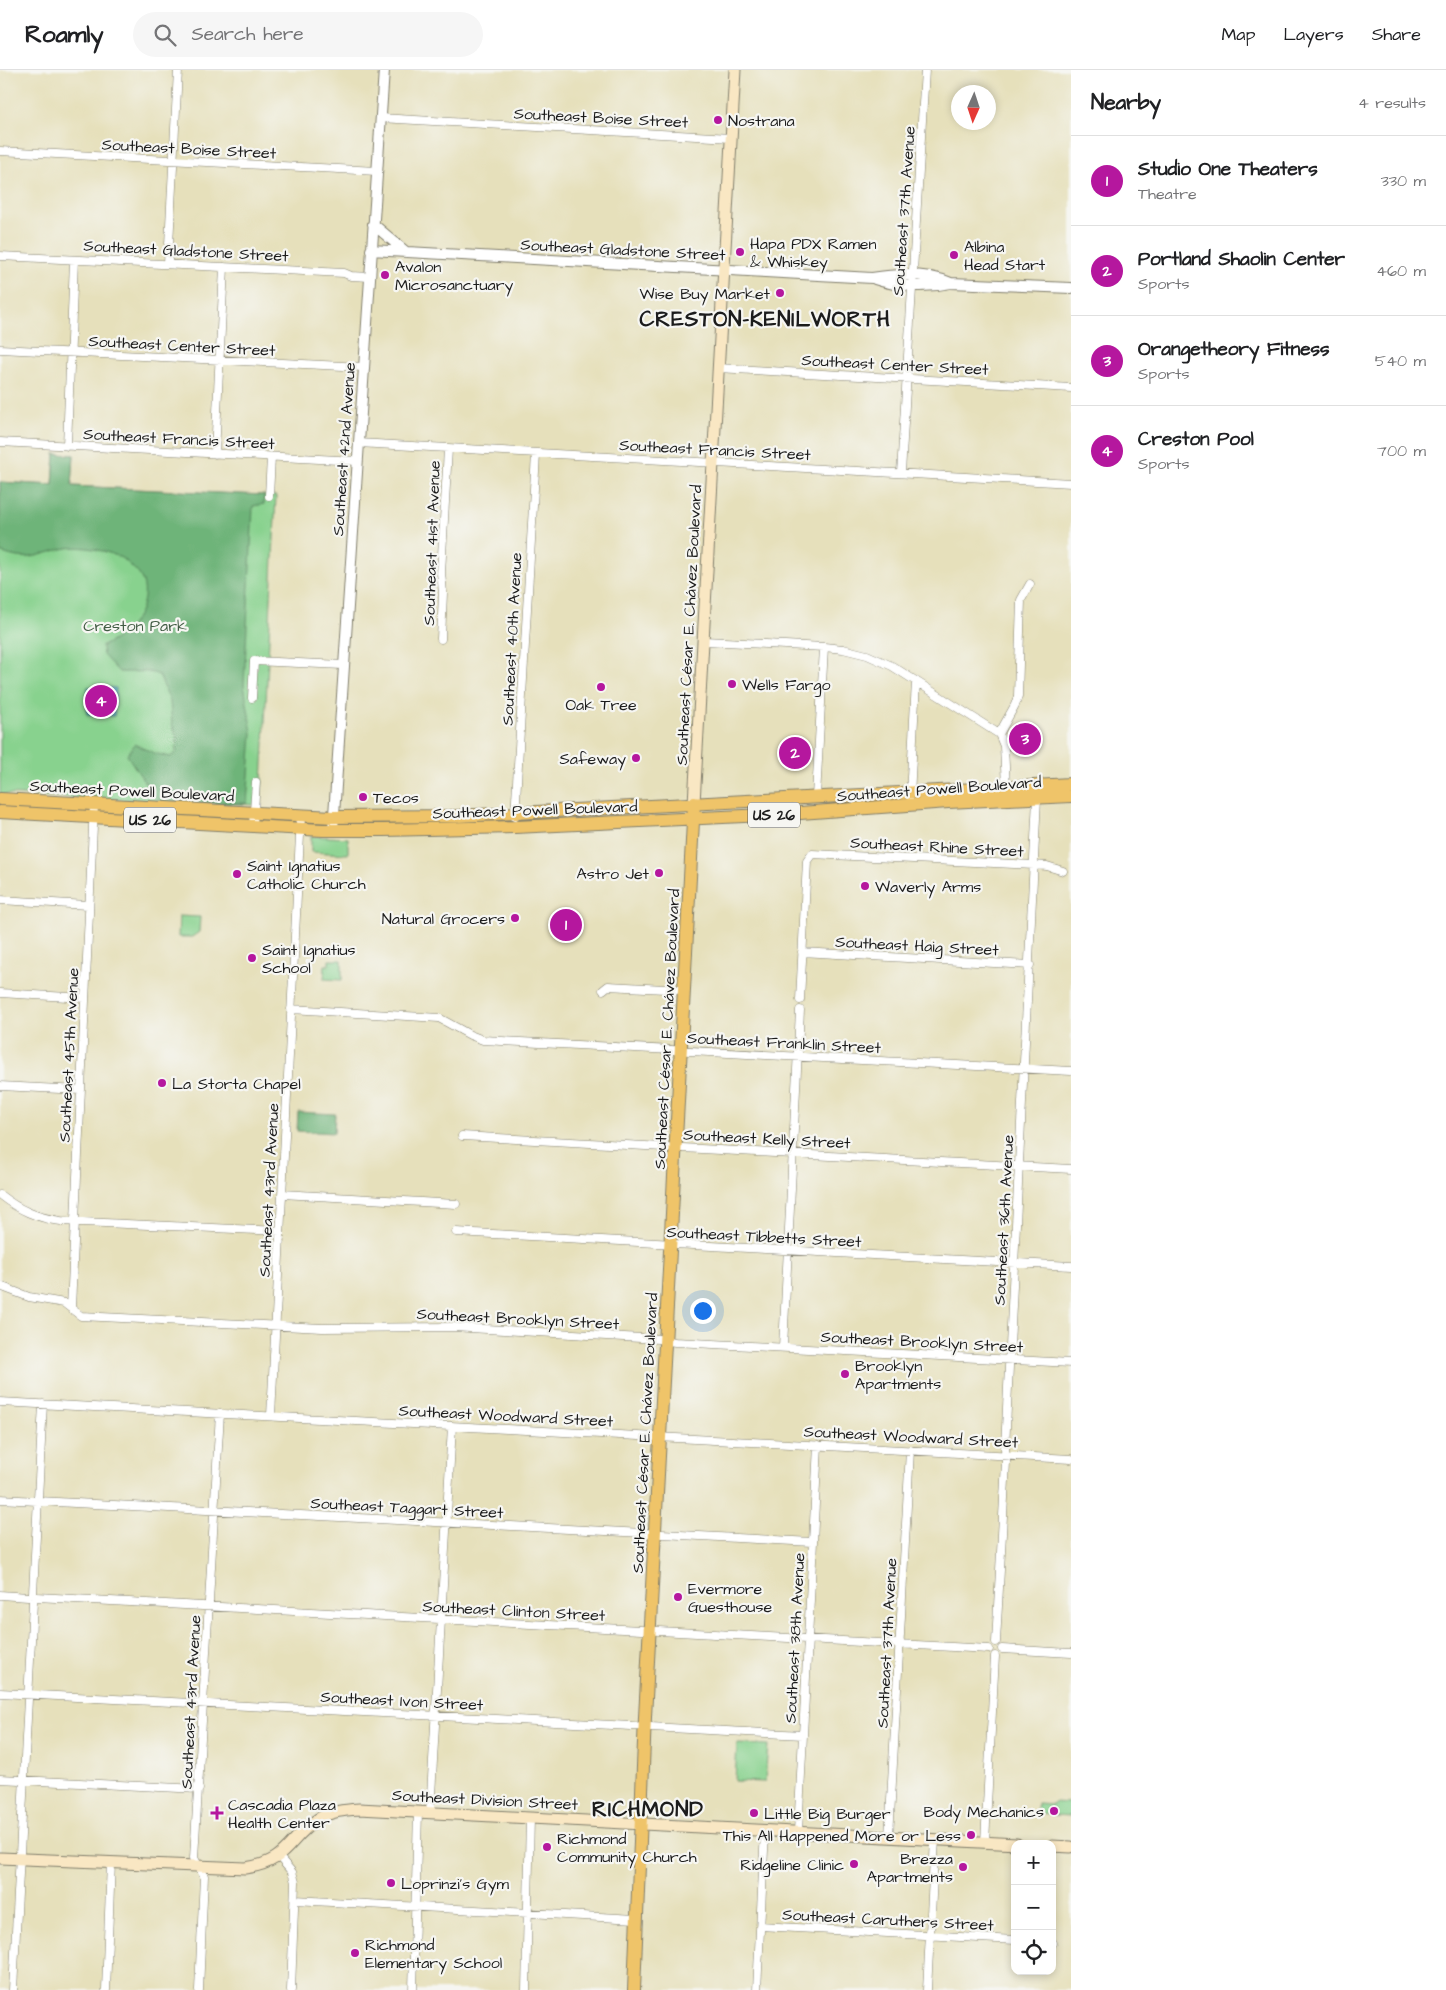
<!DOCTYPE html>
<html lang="en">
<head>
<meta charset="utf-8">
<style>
	body { margin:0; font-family:"Architects Daughter",sans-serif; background:#f6f6f6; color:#202124 }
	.controls { position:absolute; right:15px; bottom:15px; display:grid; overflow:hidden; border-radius:10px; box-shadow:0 2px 8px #0003 }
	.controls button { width:45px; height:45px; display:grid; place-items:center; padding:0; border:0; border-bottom:1px solid #e0e0e0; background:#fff; color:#202124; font:25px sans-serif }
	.compass { position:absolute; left:951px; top:15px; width:45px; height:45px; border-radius:50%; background:#fff; box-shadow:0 2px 8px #0003; rotate:183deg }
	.you { position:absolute; left:702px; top:1240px; width:18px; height:18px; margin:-12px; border:4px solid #fff; border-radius:50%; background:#1a73e8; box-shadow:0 0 0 8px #1a73e833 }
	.badge { display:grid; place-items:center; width:32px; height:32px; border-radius:50%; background:#b5179e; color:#fff; font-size:16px; font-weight:700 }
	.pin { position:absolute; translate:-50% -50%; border:2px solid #fff; box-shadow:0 1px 5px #0006 }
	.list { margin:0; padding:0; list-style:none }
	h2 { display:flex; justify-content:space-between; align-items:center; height:65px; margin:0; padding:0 20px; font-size:21px }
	h2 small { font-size:16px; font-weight:400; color:#757577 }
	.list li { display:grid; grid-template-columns:32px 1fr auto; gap:15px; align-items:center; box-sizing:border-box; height:90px; padding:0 20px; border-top:1px solid #e0e0e0 }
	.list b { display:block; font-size:19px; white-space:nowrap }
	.list p { margin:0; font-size:16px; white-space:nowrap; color:#757577 }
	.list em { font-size:16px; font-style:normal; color:#757577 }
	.icon { flex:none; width:28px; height:28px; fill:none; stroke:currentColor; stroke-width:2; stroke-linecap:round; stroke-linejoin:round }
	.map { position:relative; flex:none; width:1071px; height:1920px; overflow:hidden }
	header { display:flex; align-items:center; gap:30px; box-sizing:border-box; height:70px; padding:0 25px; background:#fff; border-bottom:1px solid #e0e0e0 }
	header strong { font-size:24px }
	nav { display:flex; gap:28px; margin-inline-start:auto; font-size:18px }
	.search { width:350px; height:45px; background:#f6f6f6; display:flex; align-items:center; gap:12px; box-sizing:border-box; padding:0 18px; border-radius:28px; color:#757577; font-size:19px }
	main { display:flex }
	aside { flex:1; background:#fff }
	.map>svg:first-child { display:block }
	.green { fill:#88d28e; stroke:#527755 }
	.forest { fill:#6eb479; stroke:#45684a }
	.water { fill:#47acc6; stroke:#326471 }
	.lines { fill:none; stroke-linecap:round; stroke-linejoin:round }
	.minor-casing { stroke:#817e6c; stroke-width:9 }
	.tertiary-casing { stroke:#817e6c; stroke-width:12 }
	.secondary-casing { stroke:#817e6c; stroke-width:13 }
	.primary-casing { stroke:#817e6c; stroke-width:14 }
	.minor { stroke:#fff; stroke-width:8 }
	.tertiary { stroke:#fff; stroke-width:10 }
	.secondary { stroke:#f9e7c3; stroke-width:11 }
	.primary { stroke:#efc469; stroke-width:12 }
	.poi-dot { fill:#b5179e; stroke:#f6f6f2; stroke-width:2 }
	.labels { text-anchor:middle; stroke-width:4.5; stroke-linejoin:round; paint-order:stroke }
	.shield { fill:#f6f6f2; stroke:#5d5d5c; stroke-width:1 }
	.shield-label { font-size:15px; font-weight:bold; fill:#1c1c1c }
	.street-label { font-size:16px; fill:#1c1c1c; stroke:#f6f6f2 }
	.poi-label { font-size:16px; fill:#1c1c1c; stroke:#f6f6f2; text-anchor:start }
	.park-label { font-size:16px; fill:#425c44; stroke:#f6f6f2 }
	.district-label { font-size:21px; font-weight:bold; letter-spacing:1px; fill:#1c1c1c; stroke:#f6f6f2 }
</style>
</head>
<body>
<header>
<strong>Roamly</strong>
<div class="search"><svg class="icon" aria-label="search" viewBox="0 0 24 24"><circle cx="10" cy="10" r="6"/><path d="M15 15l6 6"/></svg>Search here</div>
<nav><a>Map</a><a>Layers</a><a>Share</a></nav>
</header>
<main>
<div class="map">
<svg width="1071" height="1920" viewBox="0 0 1071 1920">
	<rect width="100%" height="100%" fill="#f6f6f2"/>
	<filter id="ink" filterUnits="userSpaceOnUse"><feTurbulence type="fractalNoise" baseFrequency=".02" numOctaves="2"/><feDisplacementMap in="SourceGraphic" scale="10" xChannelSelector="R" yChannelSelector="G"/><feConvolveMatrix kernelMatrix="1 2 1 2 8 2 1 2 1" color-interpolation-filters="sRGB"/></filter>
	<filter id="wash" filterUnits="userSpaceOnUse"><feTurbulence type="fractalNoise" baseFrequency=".0096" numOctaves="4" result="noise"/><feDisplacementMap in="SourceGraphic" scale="20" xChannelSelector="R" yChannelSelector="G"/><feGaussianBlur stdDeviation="1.12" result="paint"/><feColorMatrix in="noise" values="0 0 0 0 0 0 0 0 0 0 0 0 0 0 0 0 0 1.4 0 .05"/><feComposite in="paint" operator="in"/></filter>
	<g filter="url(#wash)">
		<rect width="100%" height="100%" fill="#e6e0bb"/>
		<path class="green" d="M55,384L74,385L72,416L276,426L261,735L161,732L0,724V412L53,415Z
			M311,766L348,768V784L311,782Z
			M179,846L200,847L199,862L192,867H178Z
			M329,890H342V910L324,909L325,895H329Z
			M737,1674L768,1675L765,1712L735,1711Z
			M1053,1732L1071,1733V1746L1036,1744L1037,1734L1053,1735Z"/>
		<path class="forest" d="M55,384L74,385L72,416L264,425V434L253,436L244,615L252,663L247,733L161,732L152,723L127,685L135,674L154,683L170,687L176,683L177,668L172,654L170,631L159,605C145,599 133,603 119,602L103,585L102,576C118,569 130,559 139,544C146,529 148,511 134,499C130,496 127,491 123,489C110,481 81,475 67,478C39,483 30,494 0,482V412L53,415Z
			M298,1042L335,1044L334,1063L297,1061Z"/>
		<path class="water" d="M88,617L116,618L114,646L87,644Z"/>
	</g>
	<g filter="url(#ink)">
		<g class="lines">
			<g class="minor-casing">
				<path id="minor" d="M380,48L731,68
					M0,81L377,101
					M0,186L344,203L351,206L370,207
					M168,194L178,0
					M0,279L363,297
					M718,298L1071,318
					M0,372L357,391
					M358,373L1071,413
					M67,376L74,190
					M215,384L224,197
					M901,403L925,0
					M269,426L271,387
					M441,569L443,523L441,503L448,379
					M704,571L824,577L843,579L867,585L892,596L999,664L1004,676L1006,717
					M252,628L254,591L343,595
					M999,664L1015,635L1018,626L1021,530L1030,514
					M910,726L916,611
					M816,727L824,577
					M515,747L536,384
					M253,755L256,712
					M0,830L88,835
					M802,882L1030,895
					M603,920L608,916L684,920
					M0,923L85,928
					M800,930L807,791L812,784L1034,795L1047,796L1063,801
					M291,939L439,948L470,965L483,970L1071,1001
					M0,1016L80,1020
					M462,1066L1071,1099
					M282,1124L456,1134
					M0,1125C19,1140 37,1148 61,1151L280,1161
					M456,1162L1071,1196
					M0,1216L29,1227L64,1233L81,1246L322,1258L453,1257L658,1269L675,1272L1071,1293
					M71,1238L94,734
					M783,1277L800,940
					M0,1332L1071,1389
					M271,1346L301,745
					M0,1429L812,1472
					M33,1523L43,1334
					M0,1525L28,1527
					M37,1527L989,1579
					M996,1572L1006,1392L1005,1378L1037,728
					M1002,1579L1071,1583
					M0,1623L803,1665
					M0,1709L199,1719
					M430,1743L452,1356
					M798,1762L818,1375
					M889,1767L910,1380
					M985,1772L995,1586
					M279,1787L292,1802L295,1812L291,1920
					M295,1830L636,1849
					M760,1856L1015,1870
					M1052,1873H1053
					M13,1920L33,1532
					M106,1920L111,1792
					M199,1920L204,1806L194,1788L220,1343
					M413,1920L418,1742
					M526,1920L530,1748
					M757,1920L765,1760
					M927,1920L935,1769"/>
			</g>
			<g class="tertiary-casing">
				<path id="tertiary" d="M373,154L406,182
					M371,180L872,208C897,204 927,203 951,213
					M875,209C898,217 927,218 951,213L1071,218
					M333,760L384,0"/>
			</g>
			<g class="secondary-casing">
				<path id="secondary" d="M694,733L735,0
					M1052,1776L1071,1777
					M0,1788L245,1798C289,1792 287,1769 318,1749C331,1741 345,1740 359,1739L1017,1774"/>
			</g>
			<g class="primary-casing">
				<path id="primary" d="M0,729L333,747L457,746L1071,714
					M0,742L323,760H383L515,757L787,744L948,732L1071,726
					M634,1920L645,1647L694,733"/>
			</g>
			<use href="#minor" class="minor"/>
			<use href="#tertiary" class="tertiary"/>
			<use href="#secondary" class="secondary"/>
			<use href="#primary" class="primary"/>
		</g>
	</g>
	<g class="poi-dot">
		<circle cx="718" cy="50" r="5"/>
		<circle cx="740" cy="182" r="5"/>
		<circle cx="954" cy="185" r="5"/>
		<circle cx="385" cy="205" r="5"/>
		<circle cx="780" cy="223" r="5"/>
		<circle cx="732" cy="614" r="5"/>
		<circle cx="601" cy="617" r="5"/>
		<circle cx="636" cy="688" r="5"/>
		<circle cx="363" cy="727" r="5"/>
		<circle cx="659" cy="803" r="5"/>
		<circle cx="237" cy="804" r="5"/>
		<circle cx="865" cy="816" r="5"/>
		<circle cx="515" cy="848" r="5"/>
		<circle cx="252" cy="888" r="5"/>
		<circle cx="162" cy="1013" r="5"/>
		<circle cx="845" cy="1304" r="5"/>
		<circle cx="678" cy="1527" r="5"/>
		<circle cx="1054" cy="1741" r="5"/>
		<path d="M214.5 1735.5h5v5h5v5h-5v5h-5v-5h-5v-5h5z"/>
		<circle cx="754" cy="1743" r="5"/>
		<circle cx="971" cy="1765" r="5"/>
		<circle cx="547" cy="1777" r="5"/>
		<circle cx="854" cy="1794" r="5"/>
		<circle cx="963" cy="1797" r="5"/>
		<circle cx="391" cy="1813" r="5"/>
		<circle cx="355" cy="1883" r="5"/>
	</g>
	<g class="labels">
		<g class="shield">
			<rect x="748" y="732.5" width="52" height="25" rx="4"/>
			<rect x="124" y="737.5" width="52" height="25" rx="4"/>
		</g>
		<g class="shield-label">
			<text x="774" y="750">US 26</text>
			<text x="150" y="755">US 26</text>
		</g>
		<g class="street-label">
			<text transform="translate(601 47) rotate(3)" y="6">Southeast Boise Street</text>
			<text transform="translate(189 78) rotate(3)" y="6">Southeast Boise Street</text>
			<text transform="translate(903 141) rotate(-86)" y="6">Southeast 37th Avenue</text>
			<text transform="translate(623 179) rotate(3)" y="6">Southeast Gladstone Street</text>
			<text transform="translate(186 180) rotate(3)" y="6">Southeast Gladstone Street</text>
			<text transform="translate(182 275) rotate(3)" y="6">Southeast Center Street</text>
			<text transform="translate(895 294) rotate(3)" y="6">Southeast Center Street</text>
			<text transform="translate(179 368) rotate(3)" y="6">Southeast Francis Street</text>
			<text transform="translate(343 379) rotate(-86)" y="6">Southeast 42nd Avenue</text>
			<text transform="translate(715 379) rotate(3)" y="6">Southeast Francis Street</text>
			<text transform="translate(431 473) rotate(-88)" y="6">Southeast 41st Avenue</text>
			<text transform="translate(688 555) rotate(-87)" y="6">Southeast César E. Chávez Boulevard</text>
			<text transform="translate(511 569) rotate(-87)" y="6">Southeast 40th Avenue</text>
			<text transform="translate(939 718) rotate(-4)" y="6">Southeast Powell Boulevard</text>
			<text transform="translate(132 720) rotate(3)" y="6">Southeast Powell Boulevard</text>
			<text transform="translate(535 739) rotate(-2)" y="6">Southeast Powell Boulevard</text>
			<text transform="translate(937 776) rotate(3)" y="6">Southeast Rhine Street</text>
			<text transform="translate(917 875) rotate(3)" y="6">Southeast Haig Street</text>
			<text transform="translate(666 959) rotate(-87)" y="6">Southeast César E. Chávez Boulevard</text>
			<text transform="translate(784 972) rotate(3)" y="6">Southeast Franklin Street</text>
			<text transform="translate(68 985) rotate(-87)" y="6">Southeast 45th Avenue</text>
			<text transform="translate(767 1068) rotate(3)" y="6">Southeast Kelly Street</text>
			<text transform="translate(268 1120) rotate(-87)" y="6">Southeast 43rd Avenue</text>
			<text transform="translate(1003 1150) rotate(-87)" y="6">Southeast 36th Avenue</text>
			<text transform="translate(764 1166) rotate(3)" y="6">Southeast Tibbetts Street</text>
			<text transform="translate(518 1248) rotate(3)" y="6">Southeast Brooklyn Street</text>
			<text transform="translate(922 1271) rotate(3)" y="6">Southeast Brooklyn Street</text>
			<text transform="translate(506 1345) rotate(3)" y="6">Southeast Woodward Street</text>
			<text transform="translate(644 1363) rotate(-87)" y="6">Southeast César E. Chávez Boulevard</text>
			<text transform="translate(911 1366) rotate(3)" y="6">Southeast Woodward Street</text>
			<text transform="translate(407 1437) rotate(3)" y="6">Southeast Taggart Street</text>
			<text transform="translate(514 1540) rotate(3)" y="6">Southeast Clinton Street</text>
			<text transform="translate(794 1568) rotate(-87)" y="6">Southeast 38th Avenue</text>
			<text transform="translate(886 1573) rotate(-87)" y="6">Southeast 37th Avenue</text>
			<text transform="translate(402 1630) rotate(3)" y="6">Southeast Ivon Street</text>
			<text transform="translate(190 1632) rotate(-87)" y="6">Southeast 43rd Avenue</text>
			<text transform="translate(485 1729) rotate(3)" y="6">Southeast Division Street</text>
			<text transform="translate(888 1849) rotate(3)" y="6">Southeast Caruthers Street</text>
		</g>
		<g class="poi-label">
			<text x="728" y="56">Nostrana</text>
			<text x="750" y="179">Hapa PDX Ramen<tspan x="750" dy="18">&amp; Whiskey</tspan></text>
			<text x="964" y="182">Albina<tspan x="964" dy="18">Head Start</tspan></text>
			<text x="395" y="202">Avalon<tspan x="395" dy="18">Microsanctuary</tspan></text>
			<text x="770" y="229" text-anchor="end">Wise Buy Market</text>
			<text x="742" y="620">Wells Fargo</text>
			<text x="601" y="640" text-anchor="middle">Oak Tree</text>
			<text x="626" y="694" text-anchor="end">Safeway</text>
			<text x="373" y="733">Tecos</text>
			<text x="247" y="801">Saint Ignatius<tspan x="247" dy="18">Catholic Church</tspan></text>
			<text x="649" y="809" text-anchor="end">Astro Jet</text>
			<text x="875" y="822">Waverly Arms</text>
			<text x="505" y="854" text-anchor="end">Natural Grocers</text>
			<text x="262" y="885">Saint Ignatius<tspan x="262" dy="18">School</tspan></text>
			<text x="172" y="1019">La Storta Chapel</text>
			<text x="855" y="1301">Brooklyn<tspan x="855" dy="18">Apartments</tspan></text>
			<text x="688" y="1524">Evermore<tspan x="688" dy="18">Guesthouse</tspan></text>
			<text x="228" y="1740">Cascadia Plaza<tspan x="228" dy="18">Health Center</tspan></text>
			<text x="1044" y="1747" text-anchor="end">Body Mechanics</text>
			<text x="764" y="1749">Little Big Burger</text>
			<text x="961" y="1771" text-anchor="end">This All Happened More or Less</text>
			<text x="557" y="1774">Richmond<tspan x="557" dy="18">Community Church</tspan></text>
			<text x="953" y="1794" text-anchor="end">Brezza<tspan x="953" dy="18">Apartments</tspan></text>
			<text x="844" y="1800" text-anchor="end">Ridgeline Clinic</text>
			<text x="401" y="1819">Loprinzi's Gym</text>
			<text x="365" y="1880">Richmond<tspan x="365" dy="18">Elementary School</tspan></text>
		</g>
		<g class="park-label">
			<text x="135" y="561">Creston Park</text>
		</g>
		<g class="district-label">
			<text x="765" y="256">CRESTON-KENILWORTH</text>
			<text x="648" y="1746">RICHMOND</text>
		</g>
	</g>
</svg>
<div class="controls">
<button>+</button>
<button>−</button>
<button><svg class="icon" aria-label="locate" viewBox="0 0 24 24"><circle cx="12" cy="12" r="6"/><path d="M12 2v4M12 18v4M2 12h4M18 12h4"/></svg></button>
</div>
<svg class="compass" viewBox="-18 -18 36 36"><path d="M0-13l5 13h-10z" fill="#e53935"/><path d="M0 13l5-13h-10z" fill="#757577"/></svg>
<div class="you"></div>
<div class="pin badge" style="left:566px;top:855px">1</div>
<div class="pin badge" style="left:795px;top:683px">2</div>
<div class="pin badge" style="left:1025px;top:669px">3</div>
<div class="pin badge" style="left:101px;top:631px">4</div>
</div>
<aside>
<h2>Nearby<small>4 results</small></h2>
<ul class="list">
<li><span class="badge">1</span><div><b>Studio One Theaters</b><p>Theatre</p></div><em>330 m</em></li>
<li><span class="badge">2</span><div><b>Portland Shaolin Center</b><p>Sports</p></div><em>460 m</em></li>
<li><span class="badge">3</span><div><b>Orangetheory Fitness</b><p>Sports</p></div><em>540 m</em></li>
<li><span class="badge">4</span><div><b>Creston Pool</b><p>Sports</p></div><em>700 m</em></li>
</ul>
</aside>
</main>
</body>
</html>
